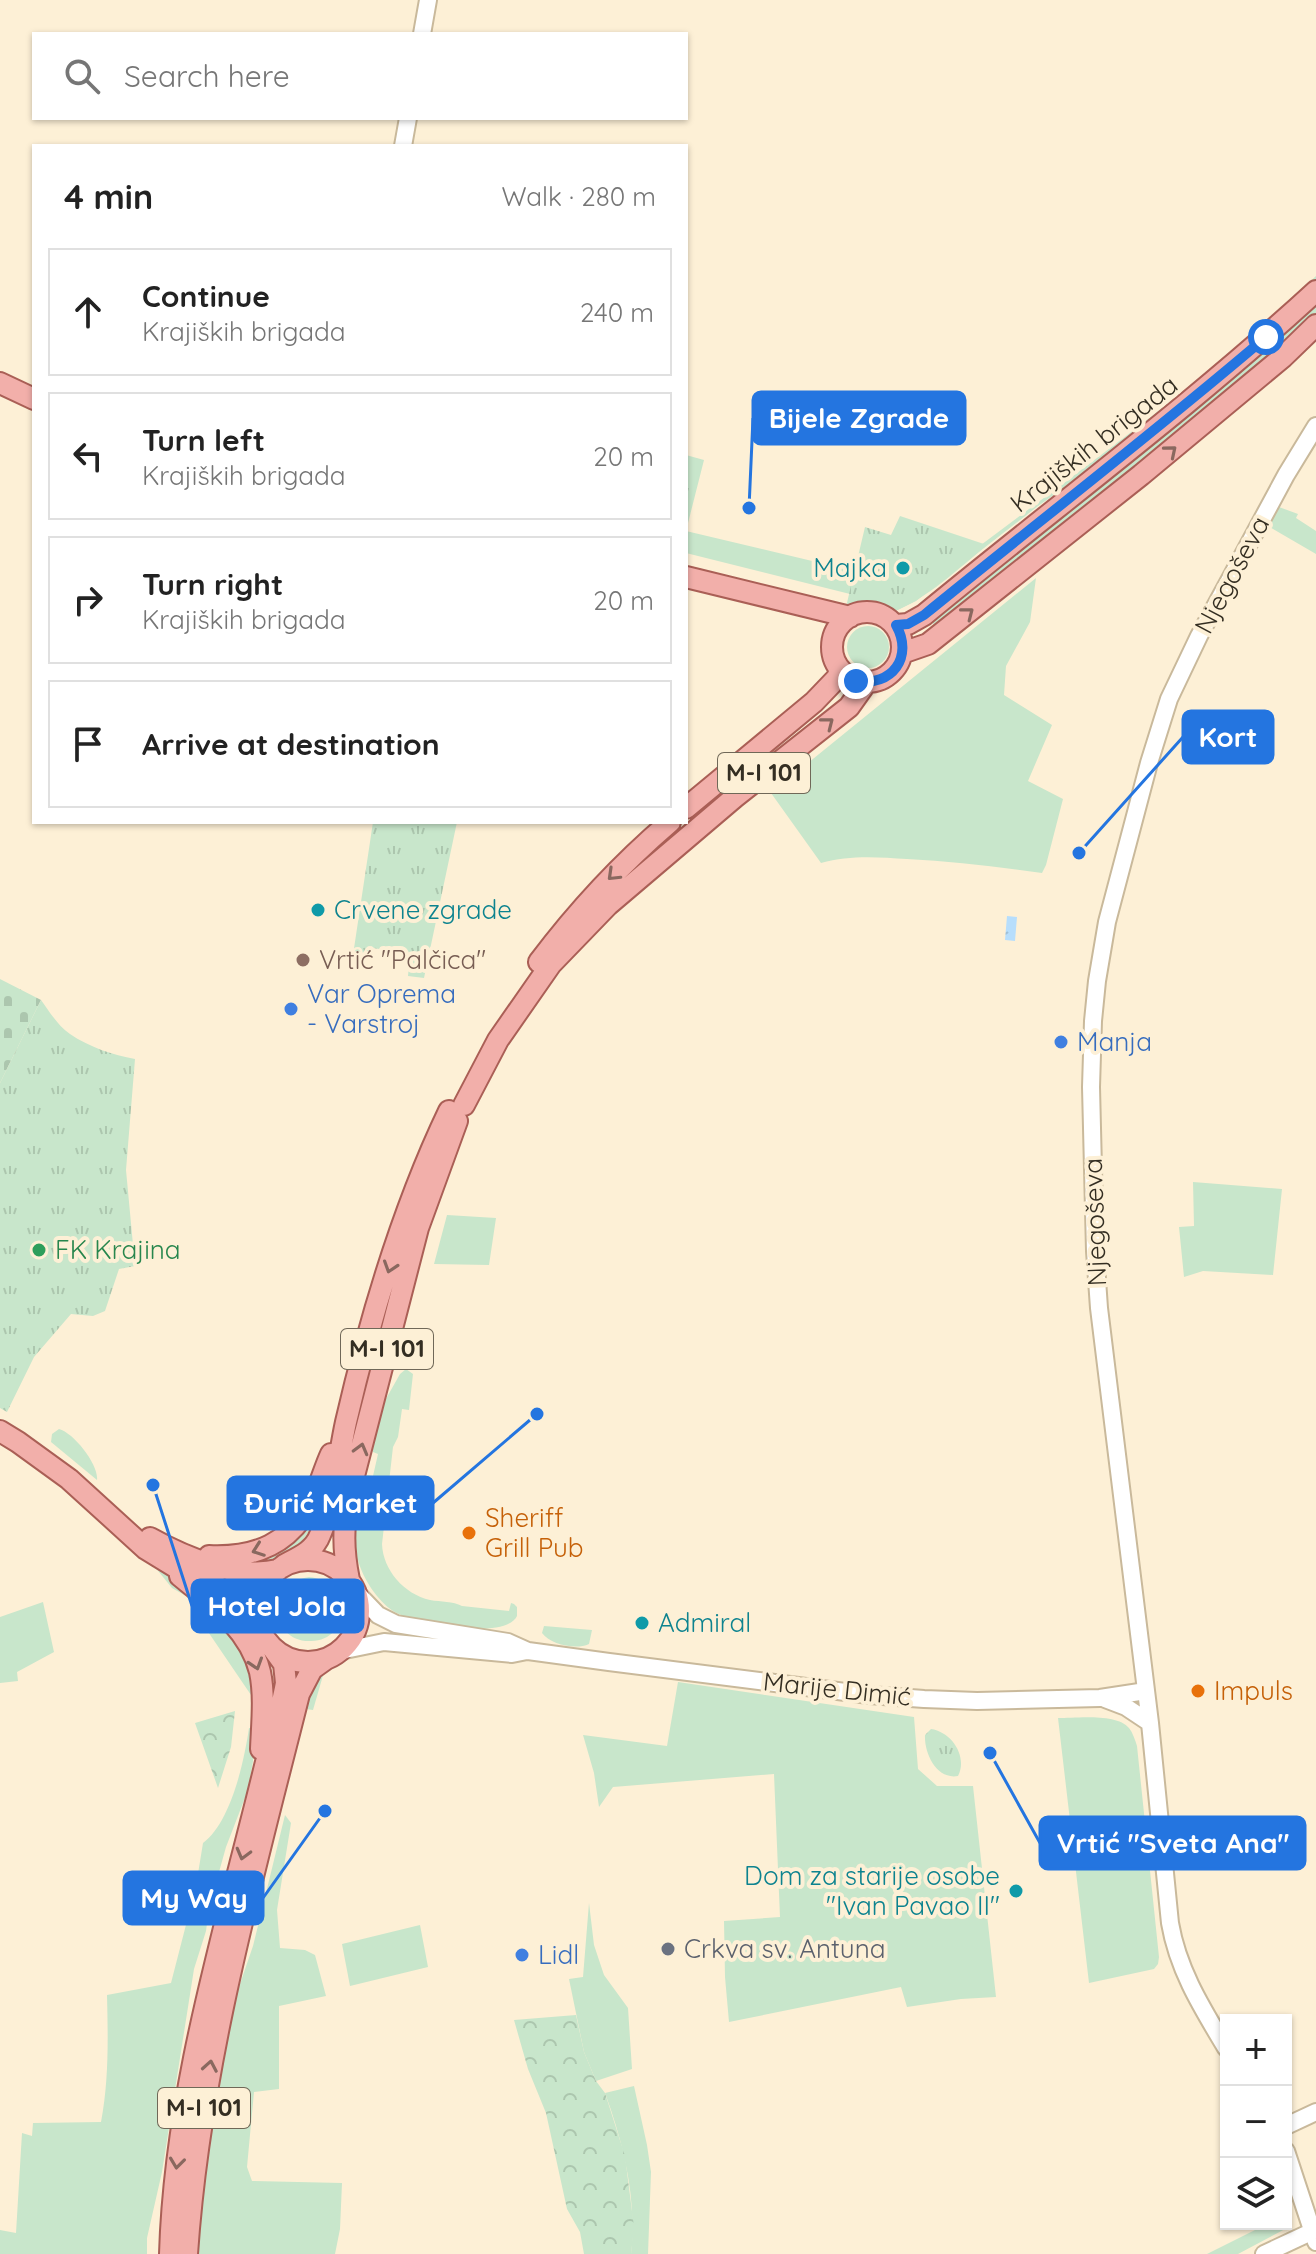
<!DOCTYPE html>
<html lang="en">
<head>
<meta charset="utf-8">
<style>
	body { margin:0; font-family:Quicksand,sans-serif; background:#f6f6f6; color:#222 }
	.controls { position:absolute; right:24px; bottom:24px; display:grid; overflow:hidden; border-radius:0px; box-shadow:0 2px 6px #0004 }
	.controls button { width:72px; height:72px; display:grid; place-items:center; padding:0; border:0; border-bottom:2px solid #e0e0e0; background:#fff; color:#222; font:40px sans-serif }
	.stop { position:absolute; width:24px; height:24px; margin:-18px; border:6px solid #2475e0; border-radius:50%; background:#fff }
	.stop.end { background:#2475e0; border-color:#fff; box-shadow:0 2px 8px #0008 }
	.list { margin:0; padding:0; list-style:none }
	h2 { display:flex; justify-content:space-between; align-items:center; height:104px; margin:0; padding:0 32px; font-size:34px }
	h2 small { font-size:26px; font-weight:400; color:#767676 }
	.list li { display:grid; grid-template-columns:52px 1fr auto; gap:24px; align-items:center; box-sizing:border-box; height:128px; margin:0 16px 16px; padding:0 16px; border:2px solid #e0e0e0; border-radius:0px }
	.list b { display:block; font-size:30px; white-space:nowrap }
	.list p { margin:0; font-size:26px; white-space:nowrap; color:#767676 }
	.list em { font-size:26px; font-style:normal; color:#767676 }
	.icon { flex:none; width:44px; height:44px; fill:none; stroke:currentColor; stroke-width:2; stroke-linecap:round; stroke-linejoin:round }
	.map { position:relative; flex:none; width:1316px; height:2254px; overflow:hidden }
	.search { position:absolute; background:#fff; box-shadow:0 2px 6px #0004; left:32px; top:32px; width:656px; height:88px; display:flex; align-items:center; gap:20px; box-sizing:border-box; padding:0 28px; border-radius:0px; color:#767676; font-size:30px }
	.panel { position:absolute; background:#fff; box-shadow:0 2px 6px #0004; left:32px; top:144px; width:656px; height:680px; border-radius:0px }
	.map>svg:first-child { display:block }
	.green { fill:#c8e6cb; fill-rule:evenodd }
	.forest { fill:url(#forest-crowns) }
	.cemetery { fill:url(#cemetery-stones) }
	.park { fill:url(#park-tufts) }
	.water { fill:url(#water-ripples) }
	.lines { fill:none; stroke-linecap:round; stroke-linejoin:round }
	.minor-casing { stroke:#c9b99b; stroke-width:20 }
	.major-casing { stroke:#aa5f56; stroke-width:24 }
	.minor { stroke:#fff; stroke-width:16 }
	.major { stroke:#f2afaa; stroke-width:20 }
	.oneway { stroke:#8a685f }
	.route { stroke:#2475e0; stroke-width:10 }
	.culture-dot { fill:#0f9aa8; stroke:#fdf0d6; stroke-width:3 }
	.education-dot { fill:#8d6e63; stroke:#fdf0d6; stroke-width:3 }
	.shop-dot { fill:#3f7fe0; stroke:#fdf0d6; stroke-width:3 }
	.leisure-dot { fill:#2e9e5b; stroke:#fdf0d6; stroke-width:3 }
	.food-dot { fill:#e8710a; stroke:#fdf0d6; stroke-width:3 }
	.worship-dot { fill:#6b7280; stroke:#fdf0d6; stroke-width:3 }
	.labels { text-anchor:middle; stroke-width:8; stroke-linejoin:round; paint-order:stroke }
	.shield { fill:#fdf0d6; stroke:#706858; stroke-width:2 }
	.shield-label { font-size:24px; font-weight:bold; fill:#342e22 }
	.street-label { font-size:26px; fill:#342e22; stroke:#fdf0d6 }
	.culture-label { font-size:26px; fill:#0d838f; stroke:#fdf0d6; text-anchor:end }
	.education-label { font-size:26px; fill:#785e54; stroke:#fdf0d6; text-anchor:start }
	.shop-label { font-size:26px; fill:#366cbe; stroke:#fdf0d6; text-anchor:start }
	.leisure-label { font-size:26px; fill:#27864d; stroke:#fdf0d6; text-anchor:start }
	.food-label { font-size:26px; fill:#c56008; stroke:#fdf0d6; text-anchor:start }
	.worship-label { font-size:26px; fill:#5b616d; stroke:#fdf0d6; text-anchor:start }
	.leader { fill:none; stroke:#2475e0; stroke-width:3 }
	.callout-dot { fill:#2475e0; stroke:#fdf0d6; stroke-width:3 }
	.callout { fill:#2475e0; stroke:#2475e0; stroke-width:3 }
	.callout-label { font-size:28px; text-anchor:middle; font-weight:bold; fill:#fff }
</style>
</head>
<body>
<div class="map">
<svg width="1316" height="2254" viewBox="0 0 1316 2254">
	<defs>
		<pattern id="forest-crowns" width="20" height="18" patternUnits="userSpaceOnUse" patternTransform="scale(2)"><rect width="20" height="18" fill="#c8e6cb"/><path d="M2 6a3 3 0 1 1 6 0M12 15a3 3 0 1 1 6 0" fill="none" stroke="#acc6ae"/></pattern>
		<pattern id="cemetery-stones" width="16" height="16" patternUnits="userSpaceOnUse" patternTransform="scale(2)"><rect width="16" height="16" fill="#c8e6cb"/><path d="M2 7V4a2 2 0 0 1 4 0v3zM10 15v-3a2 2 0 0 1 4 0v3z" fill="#acc6ae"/></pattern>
		<pattern id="park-tufts" width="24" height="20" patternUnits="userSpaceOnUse" patternTransform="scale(2)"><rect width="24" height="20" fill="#c8e6cb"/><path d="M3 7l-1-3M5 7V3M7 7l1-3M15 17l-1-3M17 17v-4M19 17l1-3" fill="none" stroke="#acc6ae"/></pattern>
		<pattern id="water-ripples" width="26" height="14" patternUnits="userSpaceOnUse" patternTransform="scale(2)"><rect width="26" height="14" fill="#b7defc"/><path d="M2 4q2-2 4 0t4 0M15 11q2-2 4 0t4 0" fill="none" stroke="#9ebfd8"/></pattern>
	</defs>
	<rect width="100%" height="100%" fill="#fdf0d6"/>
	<path class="green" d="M1316,276V284L1100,463L1038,506L916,601L893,612C1035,501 1185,401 1316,276Z
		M1316,304V314C1195,425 1064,525 935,627L930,618Z
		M686,455L704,460L686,531L854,571L856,562L862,597L686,553Z
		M1279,507L1298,514L1296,518L1316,531V554L1268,526Z
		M1036,578L1030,622L1006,666L1004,695L1052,725L1028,781L1063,799L1046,865L1042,873C997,867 952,861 907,859C877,857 849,855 821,863L771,793Z
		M847 647a21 21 0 1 1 42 0a21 21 0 1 1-42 0Z
		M1193,1182L1282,1189L1273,1275L1203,1271L1184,1277L1179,1227L1194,1226Z
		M447,1215L496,1218L489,1265L434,1264Z
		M406,1369L413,1374L409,1410L402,1409L398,1437L393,1447L382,1544C383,1570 404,1594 430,1600C441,1602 453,1601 462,1606L509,1611L511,1603L514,1604L517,1607V1616C505,1641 413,1624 393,1611C377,1600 363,1579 358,1560L352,1559C345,1537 359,1497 367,1475L373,1476L378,1454L373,1452L374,1420L400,1374Z
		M59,1429C74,1433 99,1465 97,1480L51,1442L52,1434Z
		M317,1510C309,1545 287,1555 256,1568L242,1558Z
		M150,1561C186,1590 242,1627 253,1675C256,1685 255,1696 256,1706L251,1705V1695L198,1617L203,1612L202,1605L172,1588Z
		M309,1577C352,1581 352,1640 311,1641C270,1643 266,1584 309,1577ZM311,1600L317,1603L320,1611L318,1617L310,1621L305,1619L300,1614L305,1601Z
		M43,1602L54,1652L17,1672L18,1681L0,1683V1617Z
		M544,1626L592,1630L589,1644C576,1650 551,1645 542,1633Z
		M324,1672L313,1710L306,1709L298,1734L256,1907L303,1702L315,1679Z
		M678,1682L914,1717L918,1769L937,1786H973L996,1997L961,1999L907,2007L901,1987L729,2022L725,1977L724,1921L780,1917L774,1774L613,1787L599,1807L594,1773L583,1735L667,1746Z
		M1058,1718C1076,1718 1117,1713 1129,1728C1133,1733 1135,1740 1137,1746L1159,1957L1158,1964L1154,1969L1089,1983Z
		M249,1728H255L253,1761L248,1790L226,1847L209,1908L206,1931L194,1969L162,2172L147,2238V2254H0V2230L16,2233L22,2133L32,2136L33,2123L101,2122C109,2081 108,2037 107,1995L171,1983L196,1886L203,1843C231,1822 244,1762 249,1728Z
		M285,1815L291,1823L277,1910L280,1948L305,1950L315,1955L326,1996L279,2006V2089L254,2092L247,2167L252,2181L342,2183L340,2229L335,2254H193L203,2166L228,2019L253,1946Z
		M589,1903L594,1945L604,1975L628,2008L632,2069L596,2081L584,2052L569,1979L583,1977Z
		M420,1925L428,1967L350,1986L342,1944Z
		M634,2086L647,2145L651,2172L648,2254H631C637,2199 624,2145 605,2093Z
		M1286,2199L1291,2223L1287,2228L1238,2254H1207L1267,2224H1286Z"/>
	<path class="forest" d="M235,1711L231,1747L218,1788L195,1723Z
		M576,2015L584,2052L596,2081L605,2093L625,2156L634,2227L631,2254H584L580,2232L567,2209L546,2113L528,2069L514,2020Z"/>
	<path class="cemetery" d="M0,979L41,1000L0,1083Z"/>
	<path class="park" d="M686,457L700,461L686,519Z
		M900,516L987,545C958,569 928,598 893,612C878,604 862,603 846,607L865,527L891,535Z
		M373,822H457L424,978L408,976L410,954L373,948L365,954L353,955Z
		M41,1000C49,1011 58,1026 70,1034C89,1047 113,1055 135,1059L126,1170L135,1266L119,1269L105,1311L93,1316L71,1314L34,1357L7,1412L0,1408V1083Z
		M931,1729C952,1732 968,1757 958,1776C937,1780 924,1754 925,1735Z"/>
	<path class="water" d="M1007,916L1017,917L1015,941L1005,940Z"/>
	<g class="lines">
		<g class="minor-casing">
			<path id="minor" d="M422,34L428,0
				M403,146L408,118
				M355,1591L378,1615L396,1624L508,1642L528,1651L609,1662L869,1695L924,1699L977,1701L1100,1698L1146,1691
				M340,1651L384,1642L512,1654L527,1651
				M1105,1699L1126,1707L1150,1723
				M1226,2048C1202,2008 1178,1970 1170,1923L1150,1723L1099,1308L1095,1251L1091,1087L1093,1021L1097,981L1107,922L1149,763L1169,699L1199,636L1230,579L1286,475L1316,426
				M1286,2126L1316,2112
				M1286,2151L1316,2242
				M1264,2254L1311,2232"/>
		</g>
		<g class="major-casing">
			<path id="major" d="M0,383L34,399
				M686,577L850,617
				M832 647a35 35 0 1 1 70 0a35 35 0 1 1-70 0Z
				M896,625L908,624L924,615C1055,507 1191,406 1316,291
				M902,653L928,644L1141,475L1283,357L1316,325
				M686,808L814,702L837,678L840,670
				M539,962C578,910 621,864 670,822
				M464,1105L498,1040L551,964L608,905L735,797L849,707L866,683
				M0,1431L18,1442L69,1479L146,1549L177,1568L240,1597L248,1605L259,1626
				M150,1538C184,1557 238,1580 278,1570
				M209,1556C256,1558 290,1544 312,1501C320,1486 324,1469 331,1454
				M257 1611a51 51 0 1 1 102 0a51 51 0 1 1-102 0Z
				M284,1565C299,1557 314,1551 320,1535C335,1499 338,1459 346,1422C370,1318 403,1207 449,1111
				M180,1576C212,1602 250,1630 260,1672C265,1696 262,1724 261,1749
				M349,1580C340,1536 345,1515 355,1472L418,1228L457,1121
				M170,2254C175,2087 226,1927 265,1766C272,1738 281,1711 286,1683L284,1664L271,1646
				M187,2254C200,2063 253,1878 299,1694L312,1669L326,1659"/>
		</g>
		<use href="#minor" class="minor"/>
		<use href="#major" class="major"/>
	</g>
	<defs><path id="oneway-chevron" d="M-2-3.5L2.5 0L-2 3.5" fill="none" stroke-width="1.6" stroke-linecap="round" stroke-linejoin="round" transform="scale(2)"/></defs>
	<g class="oneway">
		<use href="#oneway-chevron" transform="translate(1171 451) rotate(-40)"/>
		<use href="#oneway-chevron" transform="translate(968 613) rotate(-38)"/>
		<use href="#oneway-chevron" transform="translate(828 723) rotate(-38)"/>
		<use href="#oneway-chevron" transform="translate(613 875) rotate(136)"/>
		<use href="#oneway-chevron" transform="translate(390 1267) rotate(108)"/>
		<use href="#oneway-chevron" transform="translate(361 1449) rotate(-75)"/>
		<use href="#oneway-chevron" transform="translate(258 1550) rotate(160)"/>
		<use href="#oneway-chevron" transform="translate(256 1664) rotate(72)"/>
		<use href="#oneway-chevron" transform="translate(243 1854) rotate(105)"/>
		<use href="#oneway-chevron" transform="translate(210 2066) rotate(-80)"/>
		<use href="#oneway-chevron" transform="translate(177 2163) rotate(97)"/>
	</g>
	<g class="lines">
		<path class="route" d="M856,681C892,687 914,657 896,625L908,624L924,615C1038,522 1155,432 1266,337"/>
	</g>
	<g class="culture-dot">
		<circle cx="903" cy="568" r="8"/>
		<circle cx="318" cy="910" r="8"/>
		<circle cx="642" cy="1623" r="8"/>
		<circle cx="1016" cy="1891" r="8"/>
	</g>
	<circle class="education-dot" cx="303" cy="960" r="8"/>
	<g class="shop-dot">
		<circle cx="291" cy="1009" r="8"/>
		<circle cx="1061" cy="1042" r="8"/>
		<circle cx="522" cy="1955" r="8"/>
	</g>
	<circle class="leisure-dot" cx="39" cy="1250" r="8"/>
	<g class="food-dot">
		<circle cx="469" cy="1533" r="8"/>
		<circle cx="1198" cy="1691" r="8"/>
	</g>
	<circle class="worship-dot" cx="668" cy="1949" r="8"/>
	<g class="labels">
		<g class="shield">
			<rect x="718" y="753" width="92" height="40" rx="6"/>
			<rect x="341" y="1329" width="92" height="40" rx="6"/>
			<rect x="158" y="2088" width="92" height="40" rx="6"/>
		</g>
		<g class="shield-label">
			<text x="764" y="781">M-I 101</text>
			<text x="387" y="1357">M-I 101</text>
			<text x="204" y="2116">M-I 101</text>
		</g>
		<g class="street-label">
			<text transform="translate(1094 444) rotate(-38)" y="9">Krajiških brigada</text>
			<text transform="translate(1232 575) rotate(-62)" y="9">Njegoševa</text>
			<text transform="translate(1095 1222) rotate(-92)" y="9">Njegoševa</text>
			<text transform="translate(837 1689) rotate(6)" y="9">Marije Dimić</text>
		</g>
		<g class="culture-label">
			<text x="887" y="577">Majka</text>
			<text x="334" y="919" text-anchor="start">Crvene zgrade</text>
			<text x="658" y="1632" text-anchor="start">Admiral</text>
			<text x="1000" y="1885">Dom za starije osobe<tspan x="1000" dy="30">"Ivan Pavao II"</tspan></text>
		</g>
		<g class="education-label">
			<text x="319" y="969">Vrtić "Palčica"</text>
		</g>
		<g class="shop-label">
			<text x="307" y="1003">Var Oprema<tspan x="307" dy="30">- Varstroj</tspan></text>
			<text x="1077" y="1051">Manja</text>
			<text x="538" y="1964">Lidl</text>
		</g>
		<g class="leisure-label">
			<text x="55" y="1259">FK Krajina</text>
		</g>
		<g class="food-label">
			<text x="485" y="1527">Sheriff<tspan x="485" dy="30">Grill Pub</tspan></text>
			<text x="1214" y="1700">Impuls</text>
		</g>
		<g class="worship-label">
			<text x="684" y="1958">Crkva sv. Antuna</text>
		</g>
	</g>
	<path class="leader" d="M749 508L753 418M1079 853L1183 737M537 1414L433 1503M153 1485L192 1606M990 1753L1040 1843M325 1811L263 1898"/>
	<g class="callout-dot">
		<circle cx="749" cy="508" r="8"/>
		<circle cx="1079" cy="853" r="8"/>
		<circle cx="537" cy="1414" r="8"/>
		<circle cx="153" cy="1485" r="8"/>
		<circle cx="990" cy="1753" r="8"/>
		<circle cx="325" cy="1811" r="8"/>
	</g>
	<g class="callout">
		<rect x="753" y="392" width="212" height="52" rx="8"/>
		<rect x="1183" y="711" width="90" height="52" rx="8"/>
		<rect x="228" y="1477" width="205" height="52" rx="8"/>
		<rect x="192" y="1580" width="171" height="52" rx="8"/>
		<rect x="1040" y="1817" width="265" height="52" rx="8"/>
		<rect x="124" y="1872" width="139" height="52" rx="8"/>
	</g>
	<g class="callout-label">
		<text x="859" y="428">Bijele Zgrade</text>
		<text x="1228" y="747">Kort</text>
		<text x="331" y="1513">Đurić Market</text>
		<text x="277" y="1616">Hotel Jola</text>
		<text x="1173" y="1853">Vrtić "Sveta Ana"</text>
		<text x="194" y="1908">My Way</text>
	</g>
</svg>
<div class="controls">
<button>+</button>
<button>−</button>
<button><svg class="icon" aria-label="layers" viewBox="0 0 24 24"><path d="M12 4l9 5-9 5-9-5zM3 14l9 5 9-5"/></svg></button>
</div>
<div class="stop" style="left:1266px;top:337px"></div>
<div class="stop end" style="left:856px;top:681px"></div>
<div class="search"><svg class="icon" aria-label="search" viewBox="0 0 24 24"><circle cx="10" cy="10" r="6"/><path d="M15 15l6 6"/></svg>Search here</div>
<section class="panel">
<h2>4 min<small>Walk · 280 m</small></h2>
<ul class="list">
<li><svg class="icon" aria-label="ahead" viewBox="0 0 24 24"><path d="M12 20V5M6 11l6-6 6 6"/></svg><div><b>Continue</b><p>Krajiških brigada</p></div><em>240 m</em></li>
<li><svg class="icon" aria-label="left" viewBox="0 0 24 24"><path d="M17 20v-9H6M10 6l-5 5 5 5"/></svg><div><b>Turn left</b><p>Krajiških brigada</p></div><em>20 m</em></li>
<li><svg class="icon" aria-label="right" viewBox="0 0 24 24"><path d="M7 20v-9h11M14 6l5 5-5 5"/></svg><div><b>Turn right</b><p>Krajiških brigada</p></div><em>20 m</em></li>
<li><svg class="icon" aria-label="arrive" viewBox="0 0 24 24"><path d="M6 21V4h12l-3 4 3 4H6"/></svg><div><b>Arrive at destination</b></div></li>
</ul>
</section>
</div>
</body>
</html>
